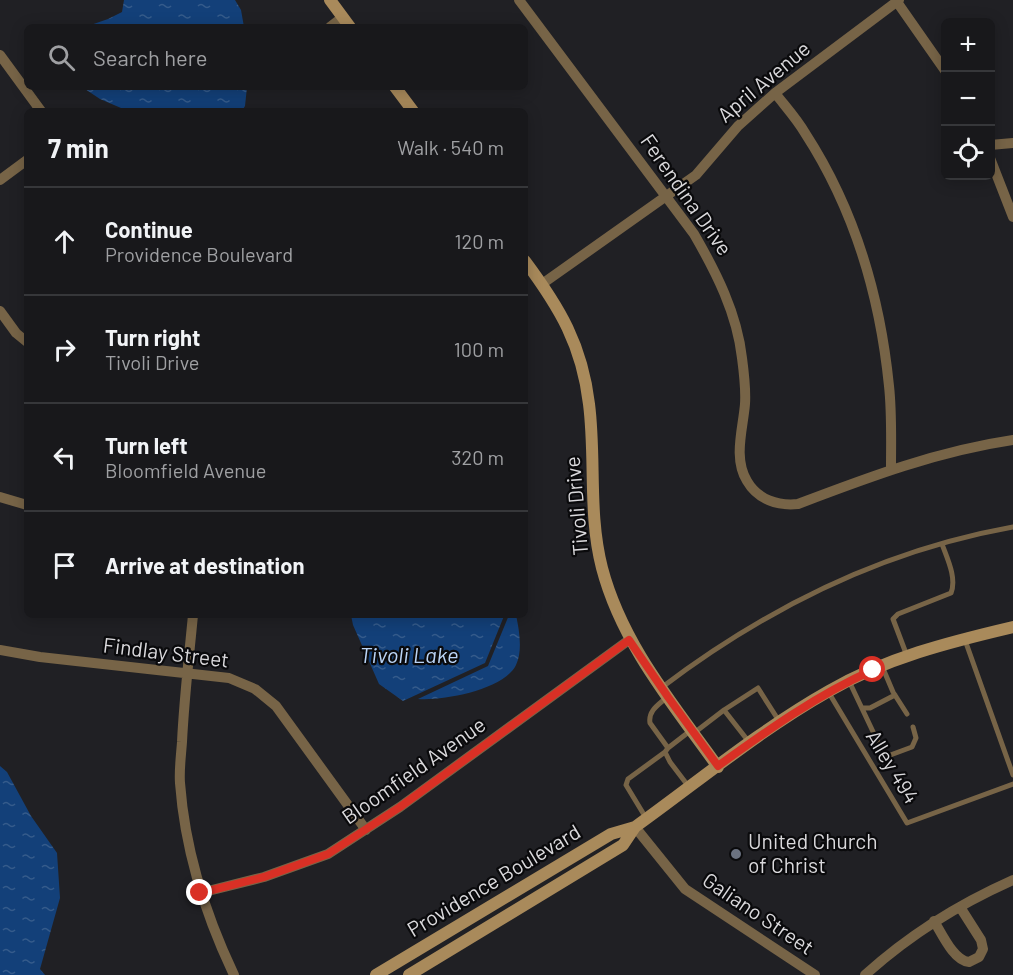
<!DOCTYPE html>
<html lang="en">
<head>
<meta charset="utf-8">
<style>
	body { margin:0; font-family:Barlow,sans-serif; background:#212124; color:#f1f3f6 }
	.controls { position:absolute; right:18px; top:18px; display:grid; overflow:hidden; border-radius:9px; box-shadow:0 3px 15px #0003 }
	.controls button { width:54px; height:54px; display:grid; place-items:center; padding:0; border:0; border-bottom:2px solid #36373a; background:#18181b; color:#f1f3f6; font:30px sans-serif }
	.stop { position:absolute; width:18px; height:18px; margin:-14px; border:4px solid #d93025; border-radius:50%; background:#fff }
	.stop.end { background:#d93025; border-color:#fff; box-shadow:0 2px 6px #0008 }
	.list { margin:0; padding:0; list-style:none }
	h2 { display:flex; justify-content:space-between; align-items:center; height:78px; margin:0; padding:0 24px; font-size:26px }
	h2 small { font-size:20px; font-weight:400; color:#9fa0a3 }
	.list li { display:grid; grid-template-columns:39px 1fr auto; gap:18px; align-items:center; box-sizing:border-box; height:108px; padding:0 24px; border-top:2px solid #36373a }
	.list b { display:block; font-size:22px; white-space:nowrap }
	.list p { margin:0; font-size:20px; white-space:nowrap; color:#9fa0a3 }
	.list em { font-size:20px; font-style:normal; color:#9fa0a3 }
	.icon { flex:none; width:33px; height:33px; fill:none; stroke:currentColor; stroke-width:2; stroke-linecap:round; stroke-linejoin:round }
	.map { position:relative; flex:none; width:1013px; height:975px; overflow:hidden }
	.search { position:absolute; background:#18181b; box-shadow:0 3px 15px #0003; left:24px; top:24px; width:504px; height:66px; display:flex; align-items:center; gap:15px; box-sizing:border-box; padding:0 21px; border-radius:9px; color:#9fa0a3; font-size:22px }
	.panel { position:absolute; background:#18181b; box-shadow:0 3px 15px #0003; left:24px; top:108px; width:504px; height:510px; border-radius:9px }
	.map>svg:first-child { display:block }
	.water { fill:url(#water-ripples) }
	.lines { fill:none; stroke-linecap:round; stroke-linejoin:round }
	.lane { stroke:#776447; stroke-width:5 }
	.street { stroke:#776447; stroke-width:10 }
	.secondary { stroke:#a98a5b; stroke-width:12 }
	.route { stroke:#d93025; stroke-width:8 }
	.worship-dot { fill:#6b7280; stroke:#0a0a0c; stroke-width:2 }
	.labels { text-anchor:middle; stroke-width:4.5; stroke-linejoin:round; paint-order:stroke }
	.street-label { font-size:21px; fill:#dad9dc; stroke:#0a0a0c }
	.poi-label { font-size:21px; fill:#dad9dc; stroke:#0a0a0c; text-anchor:start }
	.water-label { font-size:22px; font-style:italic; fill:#bad4f6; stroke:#0a0a0c }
</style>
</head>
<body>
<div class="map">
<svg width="1013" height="975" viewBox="0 0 1013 975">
	<defs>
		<pattern id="water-ripples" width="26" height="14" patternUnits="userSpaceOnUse" patternTransform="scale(1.5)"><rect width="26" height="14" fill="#134079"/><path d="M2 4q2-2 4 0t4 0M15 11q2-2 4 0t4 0" fill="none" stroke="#355b8b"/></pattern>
	</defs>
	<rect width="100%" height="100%" fill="#202024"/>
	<path class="water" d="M124,0H235L241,10L244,27H85L108,19L122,12Z
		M82,87H247L245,106L242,111H128L100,99Z
		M351,615H504V616L485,663L403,701L379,684L353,625Z
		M509,615H516C519,629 523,651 516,665C504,690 443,701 418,699L488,666Z
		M0,766L7,772L31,816L57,853L60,898L40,969L45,975H0Z"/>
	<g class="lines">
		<path class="lane" d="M965,640L1013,775
			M907,656L893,619L898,614L951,593C957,578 947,558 942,544
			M882,666L893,692L907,714
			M849,681L885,757L912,747L916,738L913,727
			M661,688C765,609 884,550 1013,527
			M829,693L907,823L1013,784
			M666,698C658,705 648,711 650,723L668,748
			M863,708H870L895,695
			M724,710L749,742
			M694,733L724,710L758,688L779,721
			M689,787L670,762L665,752L668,748L690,731
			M646,818L626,785L628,779L665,752"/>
		<path class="street" d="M519,0L694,234C716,272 737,313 742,358C744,373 746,389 745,404C743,429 733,458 747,481C758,500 778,506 798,504C869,477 938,451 1013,440
			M897,2L946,72
			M330,27L343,17
			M0,55L41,111
			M775,93C785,106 797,119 805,133C855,210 880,296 889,386C892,413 891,441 891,468
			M990,145L1013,143
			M990,158L1013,217
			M0,180L27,160
			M542,284L696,175L738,126L775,93L899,0
			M0,311L16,333L27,342
			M0,497L27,505
			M193,615C189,657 184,700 182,742C181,756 179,770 180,783C185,851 205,914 234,975
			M0,650L40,657L229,678L255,689L276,706L366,830
			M635,827L685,889L815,975
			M200,893L264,877L328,854L400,807L629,640
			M934,921C942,934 954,961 969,962L979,957L983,949L981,940L960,907
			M865,975C909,935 959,904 1013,880"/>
		<path class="secondary" d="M330,0L350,27
			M395,87L413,111
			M525,261C560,308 582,345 589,404C596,459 588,514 602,568C622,644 673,704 718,767
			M376,975L611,834L635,827
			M409,975L623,845L635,827C699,781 760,730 829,691C886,658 949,642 1013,627"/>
	</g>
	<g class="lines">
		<path class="route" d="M200,893L264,877L328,854L400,807L629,640L668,697L718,766C768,730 817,695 873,670"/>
	</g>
	<circle class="worship-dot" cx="736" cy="854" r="6"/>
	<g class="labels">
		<g class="street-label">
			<text transform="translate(764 82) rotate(-40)" y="7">April Avenue</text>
			<text transform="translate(686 195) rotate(55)" y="7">Ferendina Drive</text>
			<text transform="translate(577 506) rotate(-95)" y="7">Tivoli Drive</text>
			<text transform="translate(166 653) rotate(7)" y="7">Findlay Street</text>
			<text transform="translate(892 767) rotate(59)" y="7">Alley 494</text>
			<text transform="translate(414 771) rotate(-35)" y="7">Bloomfield Avenue</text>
			<text transform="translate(494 881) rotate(-31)" y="7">Providence Boulevard</text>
			<text transform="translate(758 914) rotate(34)" y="7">Galiano Street</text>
		</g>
		<g class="poi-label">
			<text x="748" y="849">United Church<tspan x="748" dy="24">of Christ</tspan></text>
		</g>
		<g class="water-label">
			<text x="409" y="663">Tivoli Lake</text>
		</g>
	</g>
</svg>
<div class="controls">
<button>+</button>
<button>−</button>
<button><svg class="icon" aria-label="locate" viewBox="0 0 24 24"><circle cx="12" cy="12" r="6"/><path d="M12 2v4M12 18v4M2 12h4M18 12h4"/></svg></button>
</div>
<div class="stop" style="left:873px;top:670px"></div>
<div class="stop end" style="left:200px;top:893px"></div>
<div class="search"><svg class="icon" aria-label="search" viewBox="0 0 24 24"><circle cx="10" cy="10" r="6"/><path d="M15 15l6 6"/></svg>Search here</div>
<section class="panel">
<h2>7 min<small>Walk · 540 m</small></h2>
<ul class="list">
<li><svg class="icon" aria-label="ahead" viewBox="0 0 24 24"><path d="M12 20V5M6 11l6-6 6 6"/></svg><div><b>Continue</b><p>Providence Boulevard</p></div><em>120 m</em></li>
<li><svg class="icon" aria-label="right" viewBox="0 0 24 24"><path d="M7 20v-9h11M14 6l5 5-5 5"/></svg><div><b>Turn right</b><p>Tivoli Drive</p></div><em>100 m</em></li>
<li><svg class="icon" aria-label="left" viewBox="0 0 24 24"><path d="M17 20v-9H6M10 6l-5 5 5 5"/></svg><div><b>Turn left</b><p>Bloomfield Avenue</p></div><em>320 m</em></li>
<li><svg class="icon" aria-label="arrive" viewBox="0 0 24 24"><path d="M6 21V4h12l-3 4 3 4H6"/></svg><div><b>Arrive at destination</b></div></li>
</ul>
</section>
</div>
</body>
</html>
